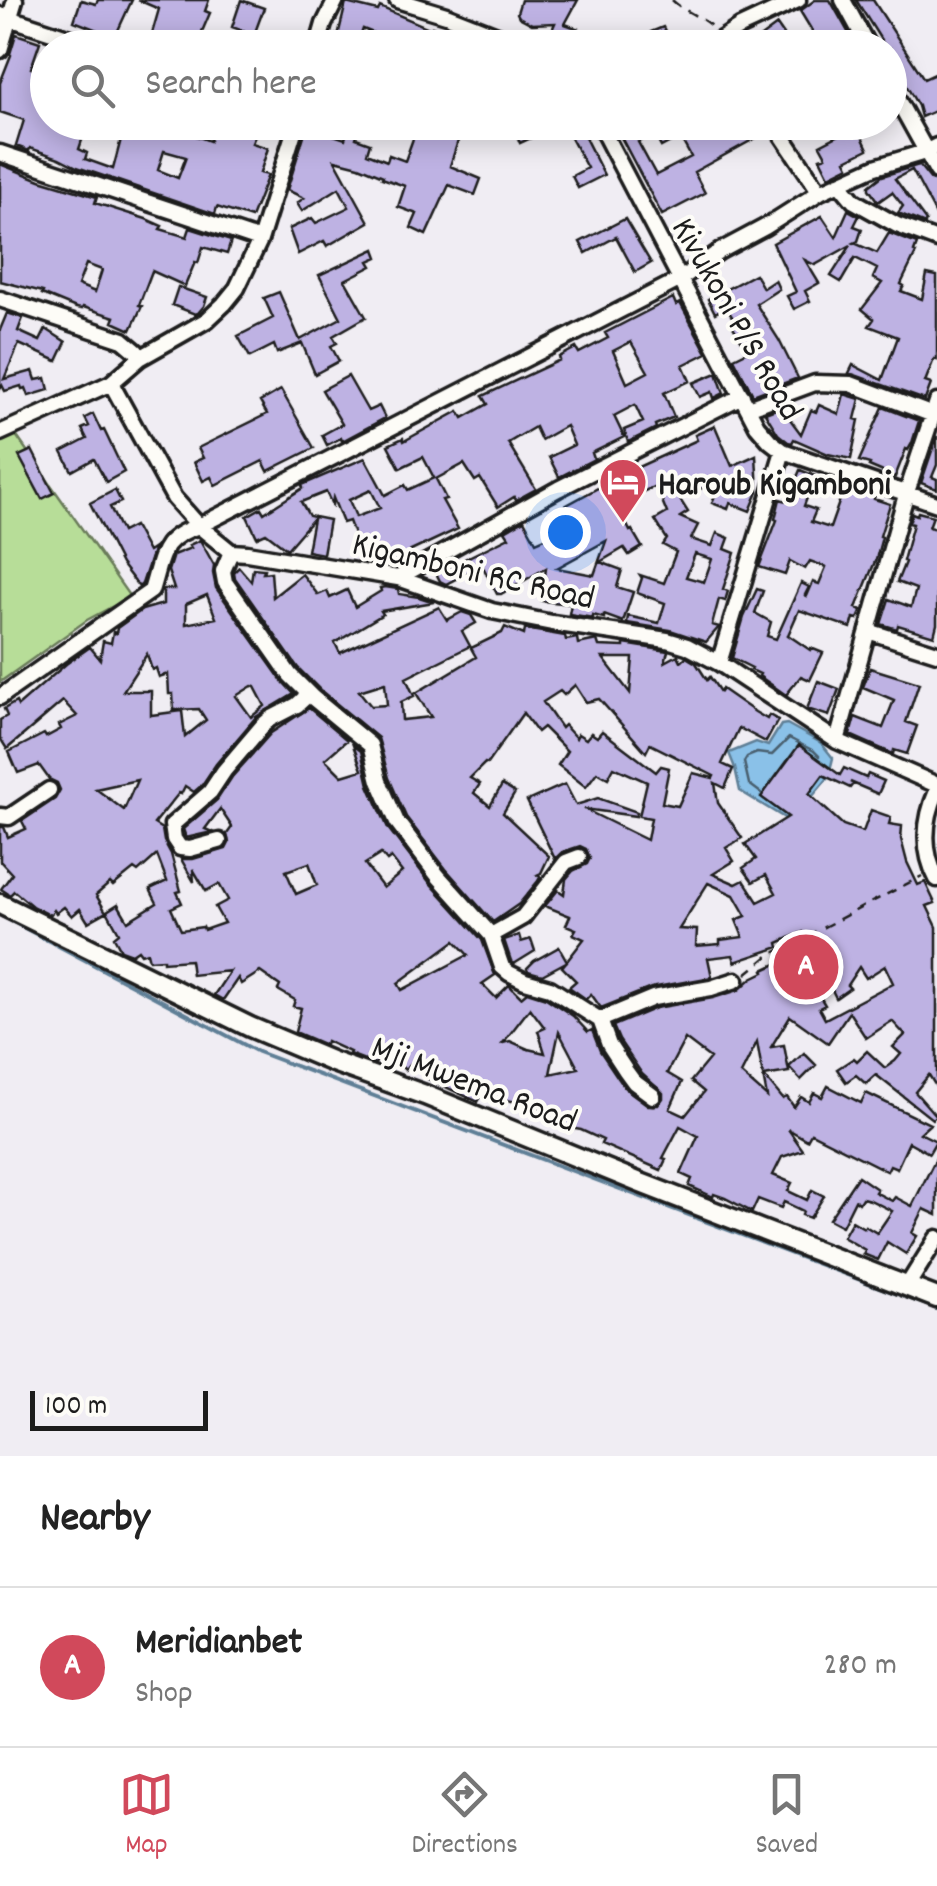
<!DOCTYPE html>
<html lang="en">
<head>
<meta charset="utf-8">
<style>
	body { margin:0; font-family:Dekko,sans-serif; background:#f2f2f2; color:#222 }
	.scale { position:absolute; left:30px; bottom:25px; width:178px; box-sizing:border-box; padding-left:10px; border:5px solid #1c1c1c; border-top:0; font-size:28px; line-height:35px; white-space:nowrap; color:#1c1c1c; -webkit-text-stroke:8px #fdfcf7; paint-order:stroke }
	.you { position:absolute; left:565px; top:532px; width:35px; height:35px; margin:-25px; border:8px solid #fff; border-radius:50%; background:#1a73e8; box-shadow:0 0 0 15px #1a73e833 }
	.badge { display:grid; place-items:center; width:65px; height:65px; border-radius:50%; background:#d1495b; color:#fff; font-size:32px; font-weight:700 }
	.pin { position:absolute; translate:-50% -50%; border:5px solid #fff; box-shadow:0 2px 10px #0006 }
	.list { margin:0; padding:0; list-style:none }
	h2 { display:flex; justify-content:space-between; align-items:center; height:130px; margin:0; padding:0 40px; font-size:42px }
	h2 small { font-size:32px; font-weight:400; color:#767676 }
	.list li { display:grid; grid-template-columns:65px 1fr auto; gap:30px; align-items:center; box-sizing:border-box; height:160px; padding:0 40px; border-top:2px solid #e0e0e0 }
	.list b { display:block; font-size:38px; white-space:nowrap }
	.list p { margin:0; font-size:32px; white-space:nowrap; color:#767676 }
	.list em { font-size:32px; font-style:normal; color:#767676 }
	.icon { flex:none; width:55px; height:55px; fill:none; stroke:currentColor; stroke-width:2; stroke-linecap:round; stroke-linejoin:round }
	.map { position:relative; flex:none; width:937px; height:1456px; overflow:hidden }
	.search { position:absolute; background:#fff; box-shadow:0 5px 25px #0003; left:30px; right:30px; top:30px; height:110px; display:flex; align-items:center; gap:25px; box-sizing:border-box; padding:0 35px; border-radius:55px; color:#767676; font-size:38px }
	.sheet { height:290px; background:#fff }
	nav { display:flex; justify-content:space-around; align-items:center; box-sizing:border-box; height:140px; border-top:2px solid #e0e0e0; background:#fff; font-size:28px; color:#767676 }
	nav a { display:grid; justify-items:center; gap:5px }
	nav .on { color:#d1495b }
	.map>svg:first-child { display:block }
	.green { fill:#b7dd98; stroke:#6a7c5a; stroke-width:2.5 }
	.water { fill:#8ac1e8; stroke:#5e7f96; stroke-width:2.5 }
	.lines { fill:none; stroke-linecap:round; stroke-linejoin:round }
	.shore { stroke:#485e6e; stroke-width:2.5 }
	.stream { stroke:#5e7f96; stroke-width:4 }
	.building { fill:#beb2e3; stroke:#1c1c1c; stroke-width:2.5; fill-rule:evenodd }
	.minor-casing { stroke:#1c1c1c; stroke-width:21 }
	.major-casing { stroke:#1c1c1c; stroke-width:25 }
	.path { stroke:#1c1c1c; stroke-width:2.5; stroke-dasharray:10 8; stroke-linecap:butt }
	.minor { stroke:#fdfcf7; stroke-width:14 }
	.major { stroke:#fdfcf7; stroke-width:18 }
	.labels { text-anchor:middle; stroke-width:8; stroke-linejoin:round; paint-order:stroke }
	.street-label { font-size:35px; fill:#1c1c1c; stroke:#fdfcf7 }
	.poi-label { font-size:35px; font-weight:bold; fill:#1c1c1c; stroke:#fdfcf7; text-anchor:start }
</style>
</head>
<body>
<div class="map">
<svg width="937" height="1456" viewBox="0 0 937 1456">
	<rect width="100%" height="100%" fill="#f0edf3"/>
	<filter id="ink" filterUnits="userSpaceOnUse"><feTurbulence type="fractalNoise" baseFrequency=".01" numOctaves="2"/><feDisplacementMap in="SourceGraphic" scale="20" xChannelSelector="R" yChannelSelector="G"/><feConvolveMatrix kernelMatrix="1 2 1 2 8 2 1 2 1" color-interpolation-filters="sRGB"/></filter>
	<g filter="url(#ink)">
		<path class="green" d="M13,431L130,597L87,620L0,682V438Z"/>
		<path class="water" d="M787,724L821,743L833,758L828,778L791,822L740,791L735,768L729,753L756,742L768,746L781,725Z"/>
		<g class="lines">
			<path class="shore" d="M761,793L749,784L744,762L747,757L757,753L772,755L789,738L814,751L819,756"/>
			<path class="stream" d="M0,915L258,1052L937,1309"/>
		</g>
		<path class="building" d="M81,0L96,4L98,0H132L115,37L74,21Z
			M138,0H209L205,11L210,13L195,48H159L149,44L159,9Z
			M241,0L264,8L254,35L232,27Z
			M521,0H578L565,24L579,29L575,39L597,44V48H569L560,44L564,34L552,30L555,23L532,24L519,17L517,13Z
			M815,0H830L857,48H805L817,39L800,11Z
			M856,0H873L924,79L937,73V110L921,117L918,106L890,57V48H886Z
			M346,3L378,11L380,7L431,29L432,27L450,33L446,48H388L391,40L363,29L356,48H331L336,35L338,36Z
			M777,25L793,48H746Z
			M663,27L669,38L677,33L685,48H649L657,44L651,32Z
			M16,34L40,42L31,68L48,75V122H88L79,149L87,153L85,159L113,169L124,128L128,129L130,122L167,125L210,141L214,122H261L252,143L268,148L260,173L268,175L251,218L217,207L215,214L77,167L59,158L30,148L29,151L16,146L24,120L0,112V83L11,55L10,54ZM164,151L186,157L178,178L158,170Z
			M350,122H361L356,138L370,143L367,153L387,161L389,155L405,161L419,122H431L441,126L442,122H464L450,166L481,179L475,195L449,185L426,235L411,228L417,214L398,207L405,186L382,178L383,176L359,166L335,160L369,222L327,246L324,241L298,254L289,229L312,218L316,223L349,207L339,188L302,211L297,203L304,198L287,190L307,126L345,139Z
			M530,122H577L604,175L578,188L572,176L587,168L563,123L520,143L514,130Z
			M613,122H715L724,138L741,128L738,122H756L763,134L694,172L705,193L662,215ZM654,134L661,147L680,137L691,157L656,175L638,142Z
			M857,126L868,149L846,160L849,166L829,176L820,158L826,156L820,145Z
			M0,164L40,180L97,197L95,203L146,219L162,226L160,229L187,237L190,228L231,241L227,254L203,247L198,263L195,262L185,286L152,271L139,305L142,306L131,330L113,322L115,317L83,307L82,309L76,308L42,294L43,292L0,281ZM86,264L102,270L95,292L78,285Z
			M919,165L931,180L937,182V217L912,170L895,179L926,221L925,224L898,213L903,206L892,192L878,202L869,189V186L882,176Z
			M848,210L859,216L854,226L862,229L858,241L854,243L877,253L889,233L917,244L914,252L916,253L901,284L904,286L901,291L922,299L927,274L937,276V360L934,359L925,382L931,384L925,400L849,373L853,365L882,380L898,337L869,326L874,319L862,309L882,283L873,278L877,269L855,258L841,282L831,276L851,245L815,265L805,260L819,283L805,291L810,301L794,309L787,296L796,292L773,243L822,216L836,237Z
			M625,219L651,263L635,272L616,237L586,253L580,242Z
			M375,249L378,257L369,261L372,266L345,280L366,317L333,336L337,343L331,346L339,361L315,374L302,343L277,353L274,345L250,357L238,336L273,318L264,298L279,292L300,340L341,318L319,275Z
			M755,274L763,288L775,280L779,289L756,304L779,340L798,378L753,395L734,358L748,351L732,325L736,323L726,307L715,313L708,299Z
			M178,287L207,297L204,306L198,313L195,314L172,305Z
			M673,298L676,305L680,303L707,353L683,365L690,381L664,393L674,417L655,425L656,428L628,442L624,430L643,422L635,405L614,416L624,437L592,453L594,459L559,477L549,457L574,445L566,426L541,440L535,427L508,443L536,489L516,500L514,497L498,507L480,478L475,481L464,464L436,479L446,499L442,500L458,529L411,551L412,552L396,561L381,564L364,562L349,521L343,523L333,498L332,505L326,492L301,502L309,516L329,520L323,554L307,551L313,519L287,549L266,533L257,537L247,516L261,508L264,513L303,488L302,485L365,458L385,495L405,485L408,490L434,478L423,457L400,468L388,445L403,438L404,441L459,411L463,418L488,404L483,396L560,360L559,357L576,348L579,353L608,338L605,333ZM631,342L648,372L627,383L613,351ZM371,490L380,508L356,517L349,500Z
			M7,313L23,318L18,331L40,341L46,329L66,342L57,361L19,344L4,379L33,371L36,380L46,378L49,390L29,396L26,388L22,389L21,386L5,391L2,385L0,388V330Z
			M717,373L724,393L714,398L712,392L700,397L693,383Z
			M348,376L368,411L379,406L385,418L342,441L341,438L327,445L322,435L342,424L322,390Z
			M281,390L314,448L268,471L263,461L215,485L211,477L203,481L194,462L203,458L198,448L267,414L260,402Z
			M844,394L860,399L855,419L859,420L851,459L828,454L794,439L792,443L788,442L778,434L765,413L781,407L801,434L811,410L816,412L819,405L839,414Z
			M883,407L919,421L912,443L908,450L906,449L895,477L869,466L870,464L859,461Z
			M93,414L101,431L104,430L124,472L106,482L94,459L72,471L62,452L87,439L82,429L89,426L85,418Z
			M715,426L732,466L756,455L758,492L750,511L730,503L728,509L712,503L721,480L679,498L688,512L680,517L698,525L691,539L712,546L717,533L729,538L725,549L735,553L723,589L728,591L725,601L719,599L712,625L719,627L706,642L670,630L627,623L628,616L659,623L665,603L637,593L642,578L640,575L664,583L676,552L663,545L667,539L655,520L667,513L656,486L635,495L625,467L634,463L636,468L697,440L695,435ZM695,554L712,559L704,582L686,577Z
			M937,436V465L932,477L937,479V489L921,483Z
			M32,450L54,493L42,499L19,456Z
			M800,470L815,476L804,506L816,510L811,522L830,528L844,488L860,494L862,490L875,495L874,499L890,504L880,536L882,537L876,559L856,608L862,610L858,619L854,618L851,628L799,610L788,635L810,650L811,648L823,653L810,680L801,676L786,695L759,676L760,674L751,670L752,668L732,658L744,617L757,589L763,591L755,613L771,622L767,636L776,639L801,583L809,587L805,595L807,596L813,582L819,584L826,567L810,561L805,569L790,561L785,575L759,567L777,520L775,519L780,499L794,503L801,485L795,482Z
			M607,483L630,531L632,530L642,547L629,555L624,548L600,562L622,570L617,587L633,592L623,622L604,615V618L593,615V618L569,614L571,604L542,601L546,568L501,594H497L482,565L446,584L440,581L436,573L509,537L505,531L524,520L536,542L547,537L549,540L566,532L554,512ZM606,541L594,575L557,568Z
			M115,490L121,502L110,507L122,532L134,526L148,552L154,548L142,584L139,587L121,564L90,503Z
			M918,512L933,516L929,527L937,529V624L934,636L898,625L897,629L881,624L889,599L911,607L916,589L897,582L905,562L903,561L913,524L909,523L912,513L917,515Z
			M200,540L214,565L213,573L216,588L282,681L294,694L256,717L216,764L202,785L194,792L185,786L181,794L179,793L154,824L162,829L164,841L171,854L181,891L177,892L182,903L171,908L181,930L203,927L204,930L224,923L215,907L228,900L219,884L206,891L193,869L194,882L181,859H193L226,849L229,843L227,834L232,827L220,809L205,829L212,832L186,838L183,829L217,800L232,777L271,733L309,708L347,740L325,759L342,776L362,770L353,745L361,751L369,785L388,828L430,883L482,940L495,975L482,984L496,998L509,985L521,997L527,992L546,998L573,1016L588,1032L592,1030L600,1051L625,1088L648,1105H658L663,1098V1093L642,1074L619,1040L613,1026L656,1008L713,998L739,990L752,978L764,972L763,970L785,960L787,964L797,958L825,1005L819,1008L825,1019L893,983L885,966L866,978L859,967L847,985L850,988L836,998L803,932L778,943L779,947L735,962L733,955L708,958L712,977L651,988L601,1008L591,994L586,999L569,987L576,981L562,967L566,962L542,975L528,971L527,968L534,961L559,947L567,961L584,939L573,934L576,929L566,925L570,916L545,906L558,890L564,894L566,879L573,871L587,864L590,858L586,849L580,846L562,852L555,859L527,801L565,784L576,805L598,798L637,812L636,816L584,809L647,840L651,818L639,816L647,782L614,767L608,778L597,772L586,787L558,765L567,751L543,727L537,732L523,713L487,764L485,763L470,778L480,784L474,793L490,806L502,785L515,793L503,813L549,856L541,873L537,875L540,877L538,881L519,904L493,922L446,869L406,817L389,778L378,738L320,690L298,668L235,578L234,572L239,567L251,581L253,568L264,569L263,573L271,572L273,597L302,574L318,595L327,591L330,598L347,590L355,607L381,591L380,588L385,587L398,589L399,594L419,597L434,602L381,611L383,614L335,643L340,653L439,607L447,620L462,612L471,615L476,623L462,631L470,646L406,678L414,696L401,702L402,720L431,717L416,693L476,657L471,648L502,633L505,627L524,635L525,629L565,636L566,640L577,638L578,644L597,640L599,646L624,647V644L668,651L665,662L678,655L681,661L686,657L696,663L707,680L710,677L720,692L722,689L755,712L767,719L769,715L778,720L766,742L739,728L722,764L733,769L725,788L715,783L718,803L742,838L726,848L734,861L713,874L736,884L744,880L758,902L776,893L766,875L753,882L743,868L756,859L745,844L788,817L761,797L799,745L840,775L844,768L866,778L868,774L884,781L878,794L850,782L853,784L850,788L823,775L809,794L843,825L863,832L871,810L891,817L889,824L902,826L901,839L907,862L918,885L925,882L935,903L927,906L937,927V1088L929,1075L915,1092L936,1116L932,1119L876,1075L866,1084L856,1075L846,1082L837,1069L854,1058L857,1061L867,1051L885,1068L895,1061L901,1054L893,1047L905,1035L892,1021L866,1038L849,1012L828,1043L790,1016L771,1047L784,1045L789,1072L764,1076L783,1099L787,1097L794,1107L801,1097L809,1102L814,1093L822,1097L828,1086L861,1103L866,1093L930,1124L920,1133L936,1141L929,1153L909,1142L897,1168L890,1165L887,1171L811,1133L807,1140L788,1129L803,1150L782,1157L773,1175L792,1183L788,1191L807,1200L812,1190L824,1196L810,1218L802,1215L803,1211L784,1202L781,1208L758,1199L752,1212L725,1198L714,1194L713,1197L689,1186L692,1179L681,1174L698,1136L680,1126L663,1158L666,1159L661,1170L601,1144L603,1140L581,1130L553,1125L556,1110L482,1095L478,1102L426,1078L429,1073L410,1064L405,1070L383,1049L375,1064L349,1054L350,1052L326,1041L325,1045L295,1032L301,1008L293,1006L295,1000L278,990L280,986L260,972L241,984L238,978L223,1000L214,995L230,971L192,975L190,960L163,962V959L149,960L147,952L141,954L138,950L132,954L121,950L114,937L119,933L107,911L118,904L128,921L157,903L150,889L167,881L157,855L138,872L134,869L113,886L110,883L96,895L106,912L88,922L80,909L72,916L64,907L56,913L54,910L50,915L32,906L14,891L10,895L1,889L12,874L0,861V827H4L8,837L26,829L22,821L55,799L60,790L57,783L49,779L39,765L18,773L9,752L44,734L46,737L61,729L59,725L77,716L63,701L7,749L0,738V720L7,716L4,709L16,702L18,706L66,664L90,647L100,659L103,641L111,643L113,632L116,633L117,628L142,610L163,604V589H174L168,571L173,555L191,548L189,545ZM207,595L216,618L186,624V604ZM147,654L152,670L156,668L159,677L168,674L169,694H173L174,710L199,709L206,720L185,737L182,711L151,715V691H123ZM603,658H633L630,693ZM385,683L387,705L371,706L359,691ZM575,685L586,702L599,699L646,752L650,744L714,776L713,778L693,773L678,806L662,803L669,768L661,766L656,772L602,731L597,737L591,733L586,739L578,734L576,738L564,725L561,728L543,702L560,691L564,695ZM252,686L255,687L265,706L251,717L236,696ZM137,780L124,810L96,789ZM381,854L387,861L391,858L402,872L383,888L365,864ZM309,863L317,885L296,894L286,871ZM708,883L734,895L746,916L736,920L743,937L720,940V944L696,946L697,930L679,929ZM455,941L468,955L402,990L398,983ZM530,1008L545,1028L538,1031L545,1053L528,1049L510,1041L503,1043ZM559,1032L578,1068L550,1074L551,1069ZM685,1039L710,1058L691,1081L704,1092L685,1116L670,1109L682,1082L667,1073ZM757,1042L763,1076L767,1097L741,1074Z
			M870,668L919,683L906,722L917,726L907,754L894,750L893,754L850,735L855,717L883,728L894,700L863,687Z
			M818,681L839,689L829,716L807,709Z
			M519,935L521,942L531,939L535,951L514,964L511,961L504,940Z
			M804,1053L816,1065L801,1080L789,1067Z
			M937,1156V1215L924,1209L912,1233L917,1236L906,1254L887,1242L878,1260L863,1254L865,1250L843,1237L852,1221L864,1228L865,1226L877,1233L892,1211L870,1200L862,1198L859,1203L855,1200L842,1226L829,1219L858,1176L877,1189L875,1192L892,1201L895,1197L912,1206Z"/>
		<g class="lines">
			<g class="minor-casing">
				<path id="minor" d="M397,0L446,15L530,48
					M843,0L869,48
					M0,15L101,48
					M317,48L324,24L336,0
					M707,48L740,27L798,0
					M0,50L15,0
					M890,86L937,171
					M598,122L757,426L770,441L783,451L937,504
					M773,122L820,192
					M0,153L260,240
					M839,183L854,201L897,225L937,240
					M0,299L123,340L136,351L140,358
					M111,383L174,498L199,526L231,552L247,553L398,578L492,611L552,623L667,640L687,646L719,663L837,741L937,785
					M748,408L815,383L851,384L933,415
					M0,433L111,383L140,358L207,320L224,304L237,288L260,240L297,122
					M231,552L223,571L225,582L290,675L313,698L370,745L379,781L397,822L438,876L491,935L502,967L509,973L525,981L550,988L600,1020L609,1045L626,1071L634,1082L653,1096
					M398,578L558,489L742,396
					M868,631L937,653
					M719,663L783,451
					M0,697L151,591C162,557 159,538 199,526L679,280L720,251L765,227L820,192L875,167L925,152L937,146
					M837,741L906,495L937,402
					M937,791C924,820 922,851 937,879
					M0,816L9,817L49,790
					M219,841L190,849L180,848L174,839L172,825L210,792L224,771L263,725L270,719L297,705L309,694
					M491,935L523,917L566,862L579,857
					M600,1020L653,998L711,988L736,980
					M907,1286L937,1238"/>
			</g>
			<g class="major-casing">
				<path id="major" d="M0,904L250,1027L333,1062L425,1095L638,1182L937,1298"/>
			</g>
			<path class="path" d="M672,0C685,13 704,17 715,30
				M746,974L768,956L922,876"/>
			<use href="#minor" class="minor"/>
			<use href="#major" class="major"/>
		</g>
	</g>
	<defs>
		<g id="hotel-pin" transform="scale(2.5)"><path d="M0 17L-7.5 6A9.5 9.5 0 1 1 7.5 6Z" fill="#d1495b" stroke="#fdfcf7"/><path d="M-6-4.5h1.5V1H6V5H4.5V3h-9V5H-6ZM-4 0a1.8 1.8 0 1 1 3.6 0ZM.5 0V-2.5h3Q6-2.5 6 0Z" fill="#fff"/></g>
	</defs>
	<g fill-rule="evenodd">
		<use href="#hotel-pin" x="623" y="482"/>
	</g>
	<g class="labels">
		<g class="street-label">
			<text transform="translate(739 318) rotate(60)" y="12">Kivukoni P/S Road</text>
			<text transform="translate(474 569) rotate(13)" y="12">Kigamboni RC Road</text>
			<text transform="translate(475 1082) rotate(21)" y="12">Mji Mwema Road</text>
		</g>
		<g class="poi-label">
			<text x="658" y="494">Haroub Kigamboni</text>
		</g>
	</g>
</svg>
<div class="scale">100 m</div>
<div class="you"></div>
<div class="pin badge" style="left:806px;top:967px">A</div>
<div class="search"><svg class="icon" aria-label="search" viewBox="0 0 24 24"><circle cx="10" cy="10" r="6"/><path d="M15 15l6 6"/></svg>Search here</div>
</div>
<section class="sheet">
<h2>Nearby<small></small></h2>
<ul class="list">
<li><span class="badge">A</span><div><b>Meridianbet</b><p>Shop</p></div><em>280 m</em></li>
</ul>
</section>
<nav>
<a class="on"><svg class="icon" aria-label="map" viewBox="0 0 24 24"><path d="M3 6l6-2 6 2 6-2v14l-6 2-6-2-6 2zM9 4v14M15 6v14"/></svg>Map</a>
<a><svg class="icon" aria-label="directions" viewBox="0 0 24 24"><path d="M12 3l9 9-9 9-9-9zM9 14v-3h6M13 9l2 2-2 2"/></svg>Directions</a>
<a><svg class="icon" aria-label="saved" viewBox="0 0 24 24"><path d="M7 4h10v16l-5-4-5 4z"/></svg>Saved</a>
</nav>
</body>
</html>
